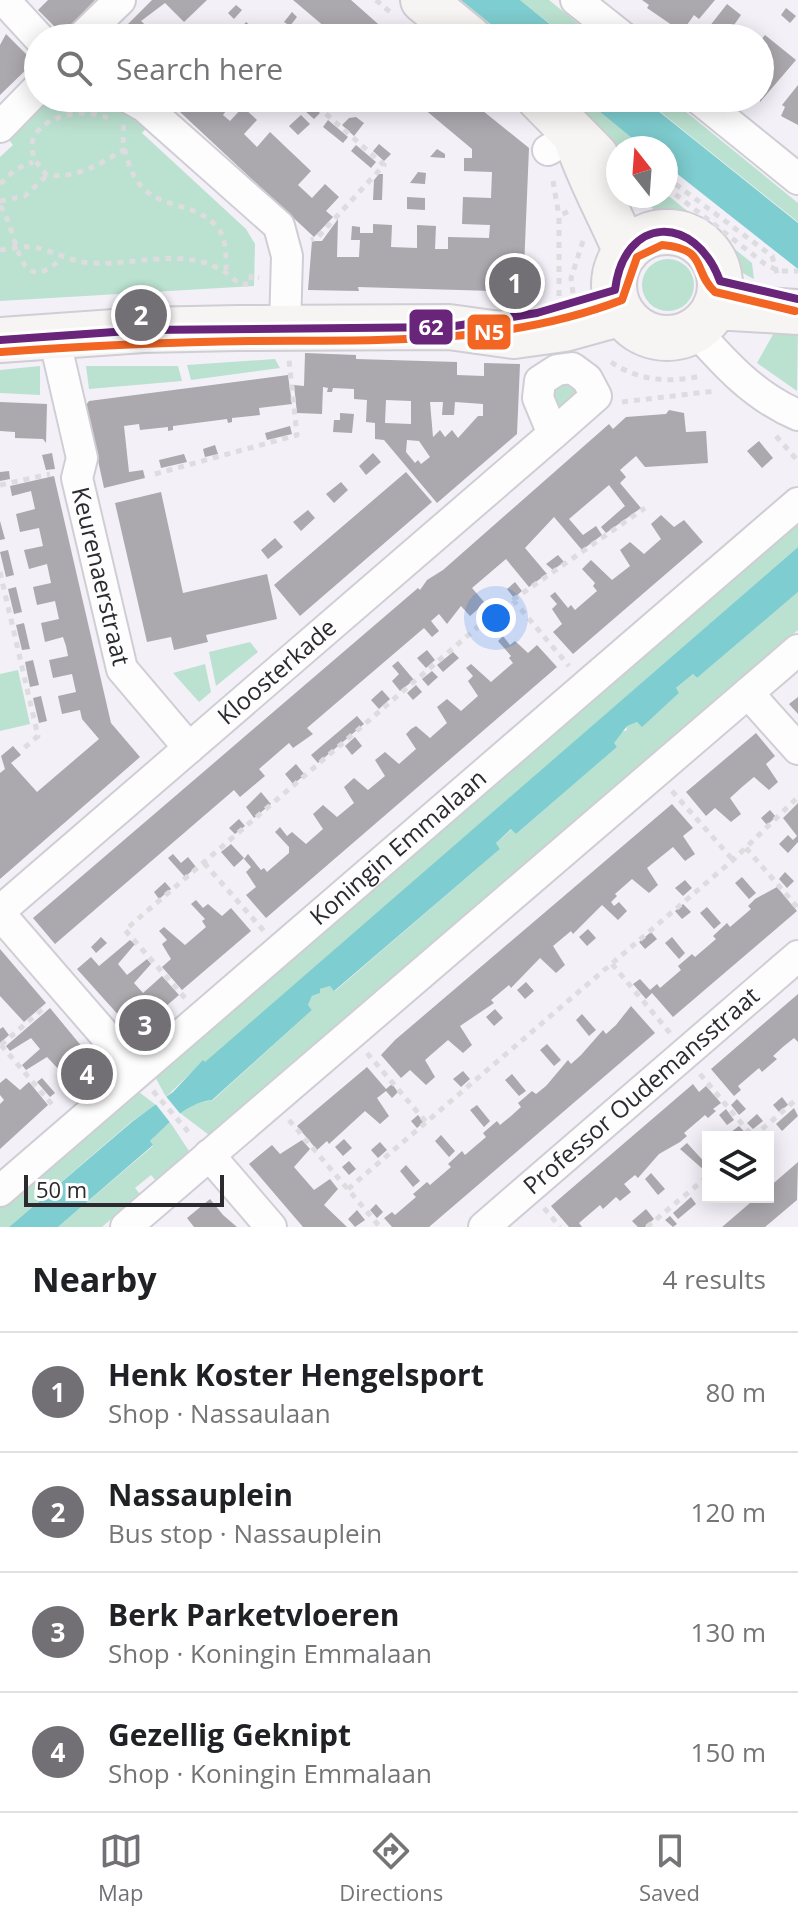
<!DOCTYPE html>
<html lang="en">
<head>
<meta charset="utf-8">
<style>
	body { margin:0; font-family:"Open Sans",sans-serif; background:#f2f2f2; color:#202124 }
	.controls { position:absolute; right:24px; bottom:24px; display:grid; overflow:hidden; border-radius:0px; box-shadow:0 4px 20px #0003 }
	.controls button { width:72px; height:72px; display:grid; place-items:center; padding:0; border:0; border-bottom:2px solid #e0e0e0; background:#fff; color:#202124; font:40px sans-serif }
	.compass { position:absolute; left:606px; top:136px; width:72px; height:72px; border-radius:50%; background:#fff; box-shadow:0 4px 20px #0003; rotate:343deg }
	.scale { position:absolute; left:24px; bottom:20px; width:200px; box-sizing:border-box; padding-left:8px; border:4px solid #2c292f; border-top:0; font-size:22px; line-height:28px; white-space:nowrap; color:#2c292f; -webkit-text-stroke:6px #fff; paint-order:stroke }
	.you { position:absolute; left:496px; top:618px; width:28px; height:28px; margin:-20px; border:6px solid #fff; border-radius:50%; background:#1a73e8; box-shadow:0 0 0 12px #1a73e833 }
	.badge { display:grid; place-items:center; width:52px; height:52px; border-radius:50%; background:#726f75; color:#fff; font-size:26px; font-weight:700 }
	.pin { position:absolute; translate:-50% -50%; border:4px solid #fff; box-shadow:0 2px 8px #0006 }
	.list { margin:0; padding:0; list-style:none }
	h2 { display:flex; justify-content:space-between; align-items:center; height:104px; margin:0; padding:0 32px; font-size:34px }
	h2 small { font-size:26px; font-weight:400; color:#757577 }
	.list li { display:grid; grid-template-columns:52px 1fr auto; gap:24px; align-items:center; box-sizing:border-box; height:120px; padding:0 32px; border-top:2px solid #e0e0e0 }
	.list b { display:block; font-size:30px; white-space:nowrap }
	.list p { margin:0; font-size:26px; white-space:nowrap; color:#757577 }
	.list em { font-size:26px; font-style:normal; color:#757577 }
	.icon { flex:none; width:44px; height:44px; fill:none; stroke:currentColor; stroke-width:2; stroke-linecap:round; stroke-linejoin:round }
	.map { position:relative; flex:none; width:798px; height:1227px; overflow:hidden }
	.search { position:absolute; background:#fff; box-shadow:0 4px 20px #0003; left:24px; right:24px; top:24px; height:88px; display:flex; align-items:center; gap:20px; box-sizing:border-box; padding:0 28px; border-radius:44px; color:#757577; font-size:30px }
	.sheet { height:584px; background:#fff }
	nav { display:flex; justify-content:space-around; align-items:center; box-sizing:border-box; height:112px; border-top:2px solid #e0e0e0; background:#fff; font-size:22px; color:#757577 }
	nav a { display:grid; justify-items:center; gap:4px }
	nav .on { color:#726f75 }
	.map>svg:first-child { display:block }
	.green { fill:#bbe1d0 }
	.water { fill:#7ecdd0 }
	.pier { fill:#f3f0f8 }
	.building { fill:#aba8ae; fill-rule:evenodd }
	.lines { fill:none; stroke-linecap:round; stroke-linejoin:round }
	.street-casing { stroke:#d0ced4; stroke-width:34 }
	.secondary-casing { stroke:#d0ced4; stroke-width:48 }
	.path { stroke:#dddcde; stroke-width:5; stroke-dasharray:6 6; stroke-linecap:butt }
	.street { stroke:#fdfdfe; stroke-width:30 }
	.secondary { stroke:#f7f4f4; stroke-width:44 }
	.bus-1-casing { stroke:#fff; stroke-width:14 }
	.bus-2-casing { stroke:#fff; stroke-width:14 }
	.bus-1 { stroke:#68257a; stroke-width:8 }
	.bus-2 { stroke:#f26522; stroke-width:8 }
	.labels { text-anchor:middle; stroke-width:8; stroke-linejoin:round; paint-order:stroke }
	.street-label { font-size:24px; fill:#2c292f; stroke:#fff }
	.line-badge { stroke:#fff; stroke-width:3 }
	.badge-label { font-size:22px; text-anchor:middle; font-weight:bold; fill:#fff }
</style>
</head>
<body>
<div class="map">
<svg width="798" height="1227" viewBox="0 0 798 1227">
	<rect width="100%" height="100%" fill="#f3f0f8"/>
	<path class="green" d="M446,0H461L508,38H491Z
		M520,0H549L596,38H568Z
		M42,98H102L119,110L125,104L149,125L142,133L246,229L255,244L254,286L0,301V157L13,145L5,135Z
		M564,98H583L644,148H618V165Z
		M643,98H669L798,203V222Z
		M641,196L670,197L752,263L754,279C727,267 726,249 704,233C682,217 657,220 641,196Z
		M642 285a26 26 0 1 1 52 0a26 26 0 1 1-52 0Z
		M780,322L798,325L797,391L757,363Z
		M275,359L280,368L191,380L187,365Z
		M40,366V395L0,393V370Z
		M86,366H178L182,381L89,389Z
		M550 395a13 13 0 1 1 26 0a13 13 0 1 1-26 0Z
		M798,519V547L205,1063L203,1061L166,1097L153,1073Z
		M798,592V630L209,1135L180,1113L193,1104L213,1100L312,1010L308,1005L312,996L320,993V989L330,986L335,991L500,849L496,843L512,829L516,834L617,747L613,743L619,733L627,730L626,726L637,722L642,726L679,693L675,689L693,674L697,678Z
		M250,642L258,652L216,686L209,652Z
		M205,664L211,692L199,702L173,673Z
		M18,670L30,724L0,731V674Z
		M135,1089L156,1105L132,1121L9,1227H0V1205Z
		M170,1122L189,1151L156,1181L151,1175L135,1188L140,1194L102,1227H58L153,1146L150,1141Z"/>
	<path class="water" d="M461,0H520L567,38H508Z
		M583,98H642L798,223V269L666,165V148H644Z
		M798,547V592L697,678L693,674L676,688L679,693L642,727L637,722L627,726L614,743L617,747L516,834L511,829L496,843L500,849L334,991L330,986L320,989V993L312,996L308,1005L312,1010L212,1100C185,1103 170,1123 150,1141L153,1145L58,1227H9L133,1121L173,1092L203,1060L205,1062Z"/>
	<path class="pier" d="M164,1094L183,1117L172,1125L154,1102Z"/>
	<path class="building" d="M48,0H95L62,34L38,10Z
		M152,0H207L184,22L165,3L141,21L159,38H114Z
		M293,0H351L394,38H338Z
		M642,0H715L699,19L694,15L682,32L647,8L649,5Z
		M727,4L741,15L734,25L750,38H707L713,30L709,27Z
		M236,5L242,10L234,19L228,13Z
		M786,8L796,16L790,23L781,15Z
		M292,12L297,17L290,26L284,22Z
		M246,22L256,30L249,38L238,32Z
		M6,34L34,62L0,95V45Z
		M765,35L796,60L760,102V41Z
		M798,85V125L781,116L785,107L782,105Z
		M165,98H218L227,107L233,101L223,115L230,121L243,107L257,120L244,134L257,147L270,132L311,171L298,185L312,198L325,184L339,197L326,211L333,217L314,237Z
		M298,98H303L320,113L314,119L295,102Z
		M324,98L336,100L327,111L319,104Z
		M411,98H467L529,148L523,292L358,287L359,291L308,290L312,241H322L338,219L337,257H359L360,240H351L352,226L360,227V233H373V224L392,225L391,247L417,248V225L436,226L435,249H448V237L489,238L490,225L462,224L463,197L491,198L492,172L464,171V158H472V149Z
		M301,115L310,124L298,135L289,126Z
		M356,117L364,123L354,136L342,125L349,118Z
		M328,120L348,137L343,143L323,127Z
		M379,144L391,154L384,161L373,151Z
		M356,145L376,162L371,168L351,151Z
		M437,149L445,154V158L430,157Z
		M418,172L426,173L425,184L410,183Z
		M379,174H383L382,200H373L374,180Z
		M407,197L425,198V210L407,209Z
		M305,353L356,355V359L457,362V375L484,376V363L520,364L517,434L437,503L384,440L375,439V423L366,422L367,400L354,399V389L333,388L332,392H327L328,388L323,387L322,414L297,413L294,385L304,386ZM386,400L411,401V424L385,423ZM430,402H443L442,415H454L455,402L483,404V416H478L458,438L452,430L445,437L440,430L433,437ZM407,440L419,441L430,457L421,464L418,460L415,463L406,452Z
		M288,375L292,404L259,408L260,415L232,418V422L228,423L227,419L173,426V430L168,431V427L140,430L139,424L124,426L129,472L143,470L145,478L104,488L86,405L89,401Z
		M0,402L47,404L46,443L43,439L15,438V432L0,431Z
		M669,410L684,413L686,432L706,431L708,463L645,467L636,456L620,470L626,477L620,483L641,508L606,533L601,527L625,506L609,485L569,519L583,535L596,526L602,535L582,550L554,517L525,548L547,574L537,581L529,587L506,559L472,588L485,603L478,609L470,616L461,606L447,624L439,614L431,621L439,631L432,637L424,628L307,728L313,734L293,748L289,743L259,769L265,776L240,797L234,790L55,944L33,918L418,588L420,590L427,580L443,570L609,424L613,429L626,417L666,414Z
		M340,413L354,414L352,433L333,432L334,420H340Z
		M290,426L292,434L267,440L265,433Z
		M759,441L773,458L762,468L747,451Z
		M215,445L218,454L205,457L203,449Z
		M52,453L55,469L46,470L42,455Z
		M373,453L381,462L366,475L359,466Z
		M184,454L187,462L161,468L159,460Z
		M9,471L10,479L0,481V472Z
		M406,472L432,502L300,616L274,585Z
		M54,476L111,723L140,757L0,879V773L5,769L1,756L13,746L21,755L11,763L37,792L99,739L82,719L80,710L62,714L58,696L76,692L72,674L53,678L49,660L68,656L66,646L63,637L45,642L41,623L59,619L55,601L37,605L33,587L51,583L47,564L29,569L24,550L43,546L39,528L20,532L16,514L35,509L31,491L12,496L10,486Z
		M341,482L348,490L334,503L326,494Z
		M161,492L183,593L267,574L277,619L206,635L208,642L174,650L171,637L147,642L115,503Z
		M308,510L315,518L301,531L293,522Z
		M661,515L674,527L684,520L703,542L573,654L553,632L562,624L552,609L557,604L550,596L555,592L568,608L571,605L575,610L597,591L593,586L595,583L582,569L591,560L612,580L630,566L620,550L630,542L644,554L661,539L651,524Z
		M0,521L5,539L0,540Z
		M275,538L283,547L268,559L261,550Z
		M8,550L14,575L6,577L0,552Z
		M558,555L564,562L553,570L546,564Z
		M515,582L522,591L514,598L507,589Z
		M16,587L22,612L14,614L8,589Z
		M24,623L30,649L22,650L16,625Z
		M503,636L510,645L515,641L528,653L537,645L557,667L266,918L246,895L256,887L246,872L251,867L244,859L248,854L261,870L264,868L267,872L289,853V847L275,832L280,827L287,836L292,832L306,844L323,829L313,814L323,805L337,817L354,803L344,787L354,778L368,790L385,776L375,760L385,752L399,764L416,749L406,734L411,729L416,726L430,738L447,723L437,707L447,699L461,711L478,696L468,681L473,676L466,668L471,664L491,682L513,663L509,658L511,656L498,641Z
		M427,650L435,660L426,668L417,658Z
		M453,652L459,658L443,672L437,665Z
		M33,660L39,685L30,687L25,662Z
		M398,661L414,680L400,691L392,681L399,674L392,666Z
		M432,671L438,677L428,686L422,679Z
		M416,685L422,692L413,700L407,693Z
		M382,690L390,699L379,709L371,700Z
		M41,696L47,721L39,723L33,698Z
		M798,697V714L789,704Z
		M357,716L364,724L318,763L311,755Z
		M756,733L775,756L766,764L778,782L769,790L754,777L742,787L730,798L741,814L731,822L715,808L706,816L686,792Z
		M355,737L362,746L352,755L345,746Z
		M296,764L305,775L293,784L285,774Z
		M261,792L271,804L254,818L246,807Z
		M798,803V842L788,853L779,844L788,835L793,840L797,836L783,818Z
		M672,804L693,828L683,836L695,854L685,861L673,847L647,868L658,885L649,893L632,879L615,894L617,896L611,902L614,906L619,902L627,911L618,920L602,905L573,934L571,931L553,946L565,965L556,973L540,958L511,988L509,985L491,1000L494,1003L460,1026L472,1045L463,1053L448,1040L425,1060L435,1077L426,1085L410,1070L401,1078L381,1055L395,1040Z
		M770,810L776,817L767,825L761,818Z
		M239,819L245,826L235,834L229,828Z
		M231,844L244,858L234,867L221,852Z
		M173,854L181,863L188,857L196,867L185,877L168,858Z
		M785,872L794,881L787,888L779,879Z
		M742,877L756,893L749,899L735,883Z
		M685,880L692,888L683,896L675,888Z
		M165,882L171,889L159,899L154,892Z
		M777,887L797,911L673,1017L652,993L646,999L633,984L640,979L650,990L657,984L660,988L681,970L678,966L692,954L695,957L716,939L713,936L727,923L730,927L751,909L748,906L755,899Z
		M196,900L203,908L208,904L222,916L231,908L251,931L182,990L162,967L171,959L162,944L167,940L159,931L164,927L185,945L206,927L202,921L205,919L191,904Z
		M683,904L691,912L682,919L675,911Z
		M707,907L721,923L714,929L700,913Z
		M588,929L596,938L587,946L579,937Z
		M651,932L657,939L645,949L639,942Z
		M101,937L107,943L96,953L91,947Z
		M672,937L685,953L679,959L665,943Z
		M130,940L135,944L118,964L127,975L147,959L151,964L134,983L143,993L162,976L179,995L157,1014L163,1019L140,1039L77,969L91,957L99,966Z
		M0,949L46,1003L24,1022L0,996Z
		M526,982L534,991L525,999L517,990Z
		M798,994V1042L794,1038L784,1046L773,1056L777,1059L762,1072L759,1068L738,1086L741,1090L734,1096L711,1069Z
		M631,1006L655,1033L429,1227H392L384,1218L392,1212L395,1215L416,1197L413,1194L427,1182L430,1185L451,1167L448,1164L462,1151L465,1155L486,1137L483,1133L497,1121L500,1125L511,1116L521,1107L518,1103L532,1091L536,1094L546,1086L568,1060L571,1064L581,1055L603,1030L606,1034L616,1025Z
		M50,1008L102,1071L79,1091L47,1057L26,1070L22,1065L40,1049L31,1038L10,1051L6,1046Z
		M495,1009L503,1018L494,1026L486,1017Z
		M582,1014L596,1030L589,1036L576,1020Z
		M3,1027L9,1035L0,1043V1029Z
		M547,1044L561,1060L554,1066L540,1050Z
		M367,1067L386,1089L392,1084L398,1092L392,1098L386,1091L377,1098L389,1116L380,1124L365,1111L329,1144L327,1141L317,1150L297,1126Z
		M463,1071L470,1079L461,1087L453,1079Z
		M512,1074L526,1091L519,1096L505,1080Z
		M6,1078L20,1090L29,1082L48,1105L0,1149V1104L4,1100L0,1095V1083Z
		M42,1078L55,1093L50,1097L37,1082Z
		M693,1084L699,1092L706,1086L721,1103L713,1109L716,1111L708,1118L705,1115L684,1133L687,1136L680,1142L659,1154L638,1178L635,1175L624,1184L631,1192L620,1201L616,1197L603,1209L600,1205L579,1223L582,1227H569L551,1206Z
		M782,1097L788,1105L779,1112L773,1105Z
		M737,1099L746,1109L739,1115L731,1105Z
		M477,1105L490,1121L484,1127L470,1110Z
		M794,1108L798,1116L782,1131L776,1124Z
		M726,1109L734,1120L727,1125L719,1115Z
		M757,1114L763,1121L753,1129L747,1123Z
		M418,1115L424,1122L417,1128L411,1121Z
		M739,1126L749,1137H735L731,1132Z
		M441,1135L455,1151L449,1157L435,1141Z
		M344,1139L352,1148L343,1156L335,1147Z
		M302,1140L310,1149L294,1167L314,1190L330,1179L338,1189L324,1205L347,1227H303L249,1164L272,1145L280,1154Z
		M380,1142L387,1150L378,1158L371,1150Z
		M687,1143L708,1166L705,1171L680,1149Z
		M349,1161L356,1169L349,1175L342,1167Z
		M798,1162L797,1200L765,1227H722L757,1197H768V1188Z
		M406,1165L420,1181L413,1187L400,1171Z
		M651,1173L665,1189L658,1195L645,1179Z
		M691,1197L696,1204L678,1219L673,1213Z
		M210,1199L223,1215L237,1227H194L187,1218Z
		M376,1204L383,1212L377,1218L370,1210Z
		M646,1209L654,1219L645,1227H638L632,1221Z
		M357,1210L365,1220L355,1227L348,1219Z
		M670,1216L677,1224L673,1227L665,1220Z"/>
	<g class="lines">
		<g class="street-casing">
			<g id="street">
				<path d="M4,0L39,38"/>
				<path d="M576,0L624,38"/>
				<path d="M81,38L120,0"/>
				<path d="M129,98L145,107L279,226L287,256L285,328"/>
				<path d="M698,98L798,179"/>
				<path d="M0,127L38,88"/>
				<path d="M548,150L575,135"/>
				<path d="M695,330C725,364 755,397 798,415"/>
				<path id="s1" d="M54,337L82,458L77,478L122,669L189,748"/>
				<path d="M748,693L798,749"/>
				<path id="s2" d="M0,911L553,434L596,396L587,379L572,368L557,370L540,381L538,398L553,434"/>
				<path d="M0,914L137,1072"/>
				<path d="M209,1155L271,1227"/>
				<path id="s3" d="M0,1191L798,503"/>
				<path d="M126,1227L798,650"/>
				<path id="s4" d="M484,1227L798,956"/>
			</g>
		</g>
		<g class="secondary-casing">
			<path id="secondary" d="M423,0L469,38
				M539,98L596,156
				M575,135C588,176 609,212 626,252
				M614 285a53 53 0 1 1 106 0a53 53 0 1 1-106 0Z
				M715,307L798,312
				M0,340L143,330L238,328L449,327L514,336L564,329L622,313"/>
		</g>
		<path class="path" d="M376,0L390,12
			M233,31L241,38
			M308,98L384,165L317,238L311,240
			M495,98L506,108
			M108,118C69,101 2,131 47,175C77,179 100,164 125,149
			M124,125C121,138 125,153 130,167C148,215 192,196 218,228C227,240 226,257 226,270
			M666,177L772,256L778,277
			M553,181L559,216
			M0,184L16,169L33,162
			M666,187L765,264L779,271H798
			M0,201L25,196L47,175
			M0,206C19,229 15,303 62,258
			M0,250C10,249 21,246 31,247C52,249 69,262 91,263C142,266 198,241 239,284H251V276L259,278
			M573,293L571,278L583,241
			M559,296V216L571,210
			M611,362C639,381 669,383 701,376
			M622,402L715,391
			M776,436L798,461
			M155,474L297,435L289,360
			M0,485L50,474
			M0,572L38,736L23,749
			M513,600L569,666
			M672,791L733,860
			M746,848L798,908
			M204,863L264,931
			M612,964L670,1033
			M185,998L125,930L494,613L645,508
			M1,1045L55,1108
			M1,1045L45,1007
			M367,1053L426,1122
			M700,1074L753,1137
			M153,1091L191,1135
			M289,1120L380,1227
			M753,1137L798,1098
			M348,1189L733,860L798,797
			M544,1208L560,1227
			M647,1227L708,1176"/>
		<use href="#street" class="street"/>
		<use href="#secondary" class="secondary"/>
		<g class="bus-1-casing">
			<path id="bus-1" d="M0,340L143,330L449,327L537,313L615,290C624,215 695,213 720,281L798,299"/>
		</g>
		<g class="bus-2-casing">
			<path id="bus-2" d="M1,352C84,346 166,342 250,341C375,340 502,346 622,300L637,257L662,245C709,249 692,271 715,292L795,311"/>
		</g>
		<use href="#bus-1" class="bus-1"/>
		<use href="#bus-2" class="bus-2"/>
	</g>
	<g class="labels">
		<g class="street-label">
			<text dy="8" stroke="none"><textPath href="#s1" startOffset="246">Keurenaerstraat</textPath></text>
			<text dy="8" stroke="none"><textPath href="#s2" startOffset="366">Kloosterkade</textPath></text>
			<text dy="8" stroke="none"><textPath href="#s3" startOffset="526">Koningin Emmalaan</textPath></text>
			<text dy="8" stroke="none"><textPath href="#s4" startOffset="208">Professor Oudemansstraat</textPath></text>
		</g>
	</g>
	<g class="line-badge">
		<rect x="408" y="308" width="46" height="38" rx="8" fill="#68257a"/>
		<rect x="466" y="313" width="46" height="38" rx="8" fill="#f26522"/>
	</g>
	<g class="badge-label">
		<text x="431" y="335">62</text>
		<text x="489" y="340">N5</text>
	</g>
</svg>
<div class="controls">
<button><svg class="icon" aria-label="layers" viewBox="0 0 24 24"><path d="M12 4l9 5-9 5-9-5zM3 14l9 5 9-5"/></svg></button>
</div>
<svg class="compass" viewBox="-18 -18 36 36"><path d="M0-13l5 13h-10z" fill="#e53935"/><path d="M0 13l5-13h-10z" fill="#757577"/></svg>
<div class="scale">50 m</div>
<div class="you"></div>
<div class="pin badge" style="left:515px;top:283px">1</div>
<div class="pin badge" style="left:141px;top:315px">2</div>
<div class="pin badge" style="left:145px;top:1025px">3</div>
<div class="pin badge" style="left:87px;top:1074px">4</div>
<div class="search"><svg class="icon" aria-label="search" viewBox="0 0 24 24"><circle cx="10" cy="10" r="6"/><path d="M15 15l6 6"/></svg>Search here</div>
</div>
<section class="sheet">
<h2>Nearby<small>4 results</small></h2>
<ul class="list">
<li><span class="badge">1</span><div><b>Henk Koster Hengelsport</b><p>Shop · Nassaulaan</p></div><em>80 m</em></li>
<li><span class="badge">2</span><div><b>Nassauplein</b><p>Bus stop · Nassauplein</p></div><em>120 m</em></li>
<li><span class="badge">3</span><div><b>Berk Parketvloeren</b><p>Shop · Koningin Emmalaan</p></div><em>130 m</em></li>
<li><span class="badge">4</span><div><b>Gezellig Geknipt</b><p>Shop · Koningin Emmalaan</p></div><em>150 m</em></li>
</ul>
</section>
<nav>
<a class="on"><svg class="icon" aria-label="map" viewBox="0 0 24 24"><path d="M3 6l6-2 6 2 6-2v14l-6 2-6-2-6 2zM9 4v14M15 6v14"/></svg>Map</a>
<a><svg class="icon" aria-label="directions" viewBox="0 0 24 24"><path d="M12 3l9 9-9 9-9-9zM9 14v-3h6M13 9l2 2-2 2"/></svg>Directions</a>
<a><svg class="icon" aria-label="saved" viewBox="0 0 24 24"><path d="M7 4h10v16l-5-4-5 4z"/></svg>Saved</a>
</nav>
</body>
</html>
